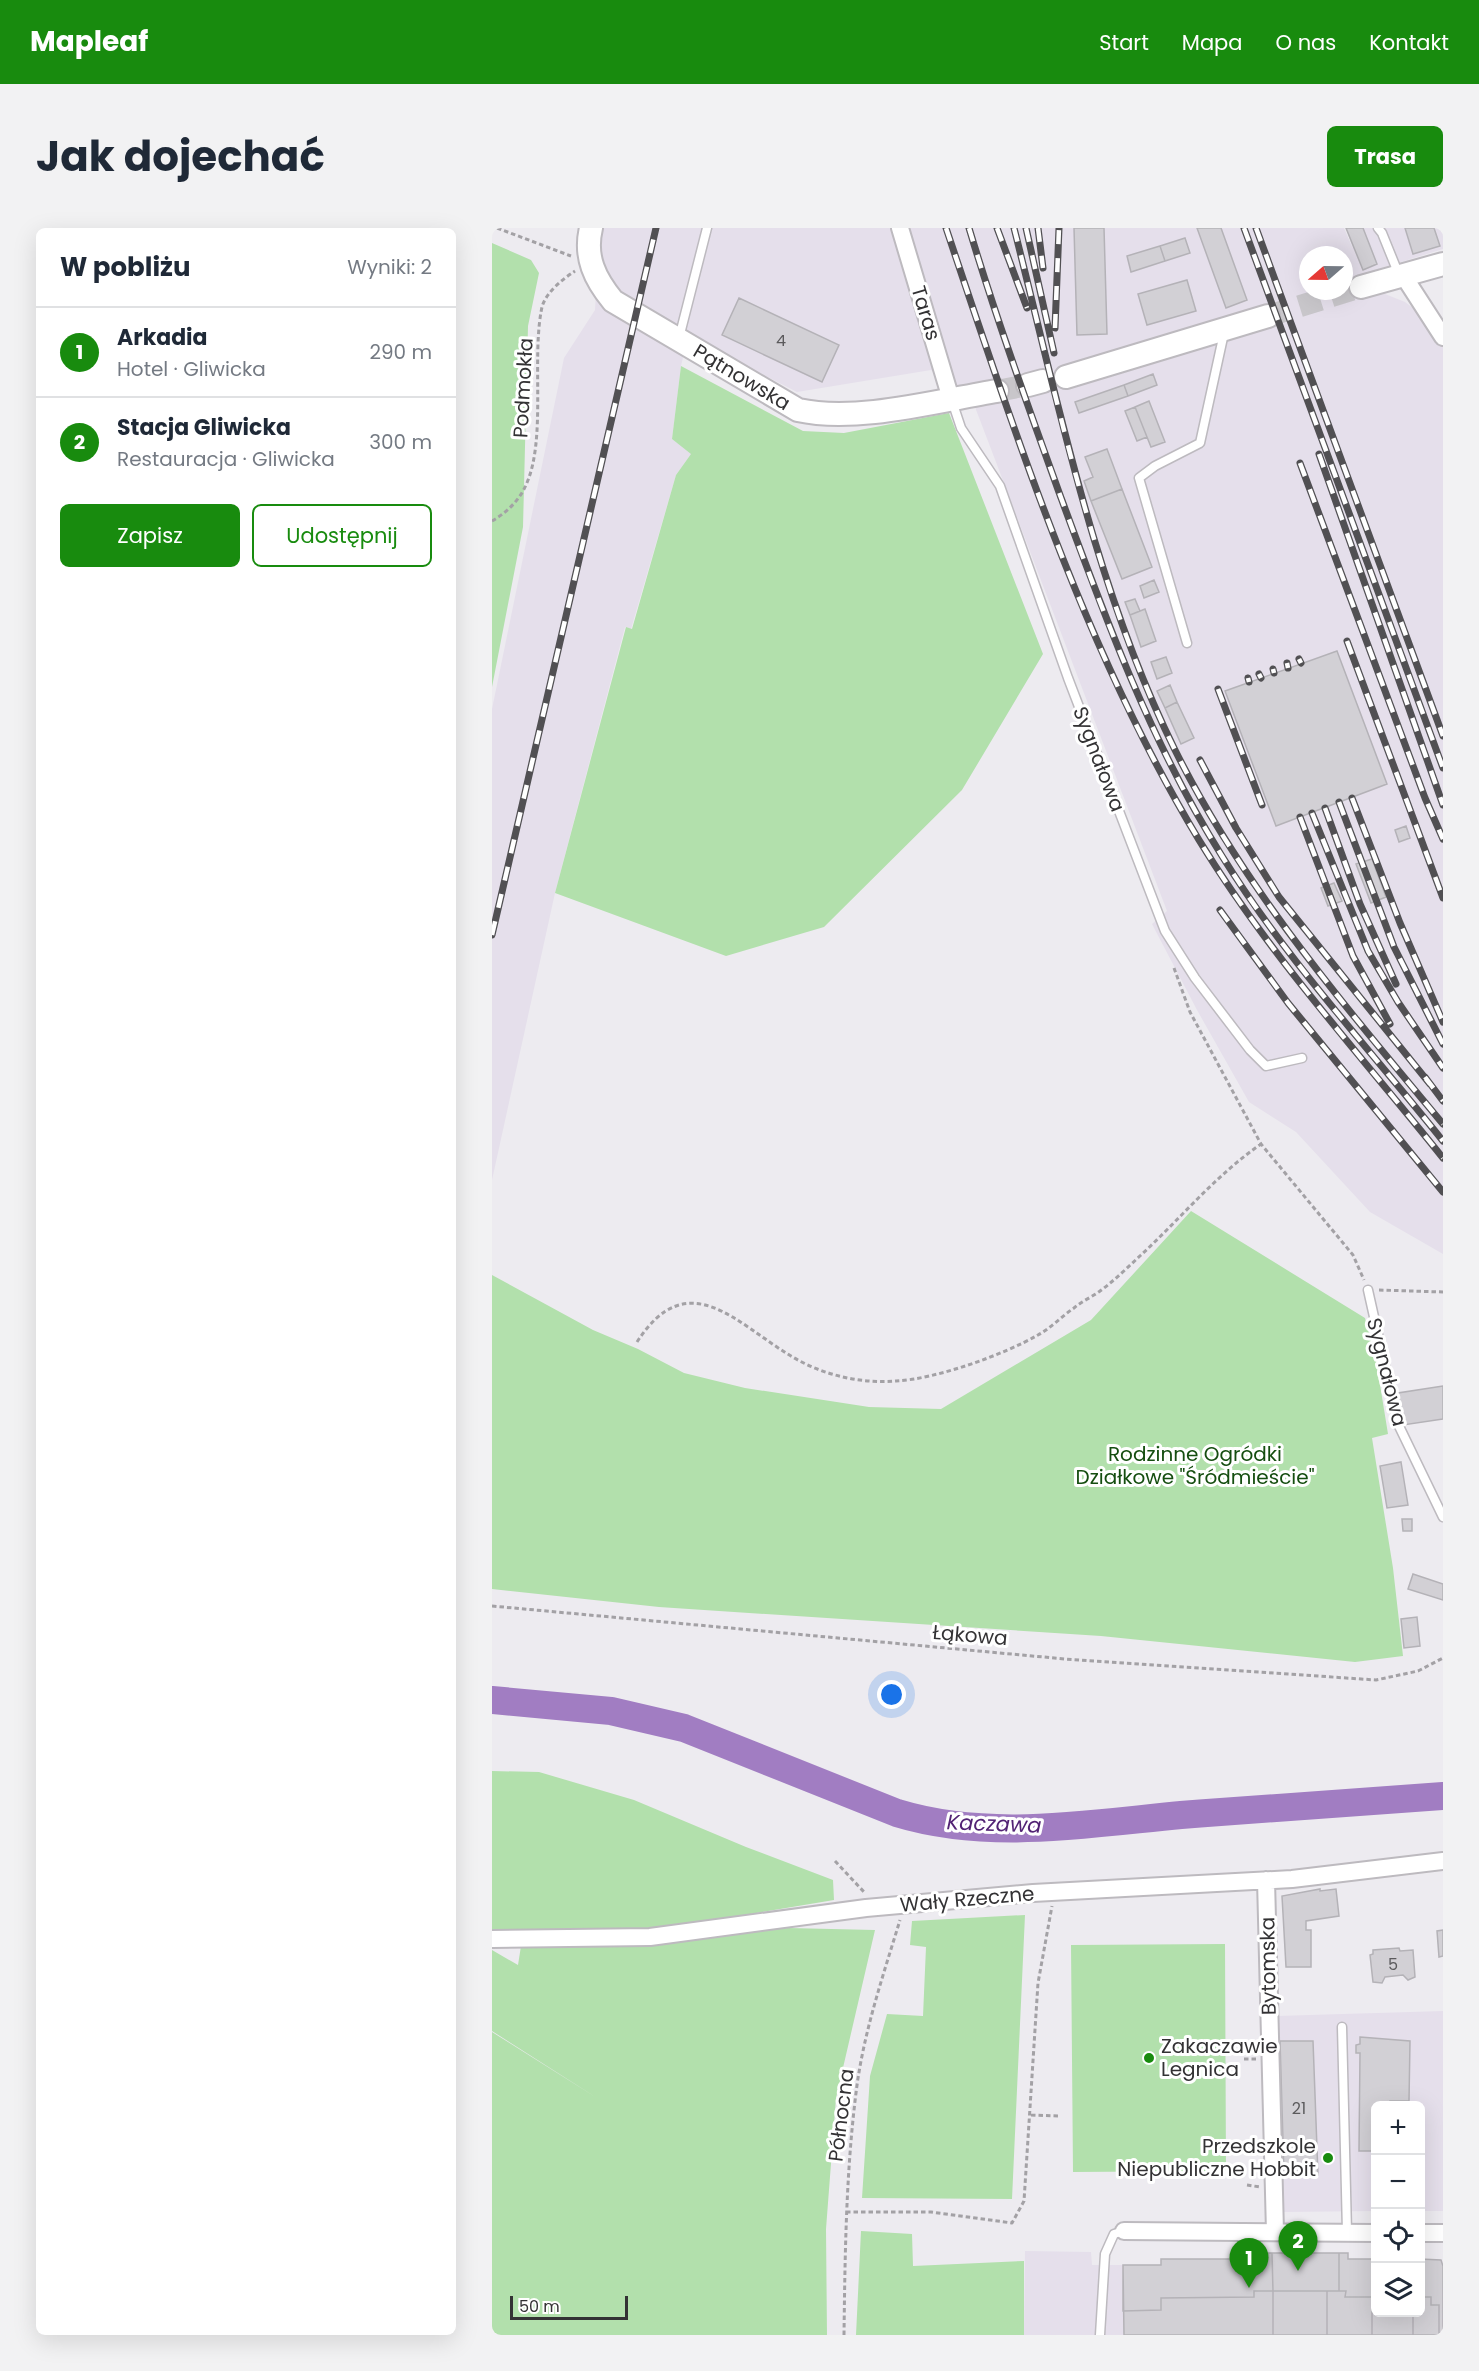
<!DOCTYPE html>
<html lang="pl">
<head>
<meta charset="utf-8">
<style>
	body { margin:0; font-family:Poppins,sans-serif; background:#f2f2f3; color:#1f2937 }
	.controls { position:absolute; right:18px; bottom:18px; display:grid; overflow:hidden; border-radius:9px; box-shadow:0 6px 24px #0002 }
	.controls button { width:54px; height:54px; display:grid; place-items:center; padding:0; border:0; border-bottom:2px solid #e0e1e3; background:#fff; color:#1f2937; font:30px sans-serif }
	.compass { position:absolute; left:807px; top:18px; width:54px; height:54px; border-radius:50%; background:#fff; box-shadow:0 6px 24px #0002; rotate:250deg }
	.scale { position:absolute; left:18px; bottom:15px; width:118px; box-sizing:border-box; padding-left:6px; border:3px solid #333234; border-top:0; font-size:16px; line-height:21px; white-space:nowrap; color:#333234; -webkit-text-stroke:4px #fff; paint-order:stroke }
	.you { position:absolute; left:400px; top:1467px; width:21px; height:21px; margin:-15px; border:4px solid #fff; border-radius:50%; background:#1a73e8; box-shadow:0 0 0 9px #1a73e833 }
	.badge { display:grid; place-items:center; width:39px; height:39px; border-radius:50%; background:#188b0e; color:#fff; font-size:20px; font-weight:700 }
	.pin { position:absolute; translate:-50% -50px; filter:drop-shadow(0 2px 3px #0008) }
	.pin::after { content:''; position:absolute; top:32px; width:21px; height:18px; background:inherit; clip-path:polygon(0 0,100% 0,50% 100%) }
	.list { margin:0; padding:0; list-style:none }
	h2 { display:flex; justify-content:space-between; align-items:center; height:78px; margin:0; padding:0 24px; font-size:26px }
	h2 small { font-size:20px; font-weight:400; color:#747a83 }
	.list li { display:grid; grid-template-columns:39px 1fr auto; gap:18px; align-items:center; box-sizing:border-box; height:90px; padding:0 24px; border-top:2px solid #e0e1e3 }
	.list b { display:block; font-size:22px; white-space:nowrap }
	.list p { margin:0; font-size:20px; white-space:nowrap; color:#747a83 }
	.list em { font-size:20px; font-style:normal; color:#747a83 }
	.actions { display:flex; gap:12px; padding:18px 24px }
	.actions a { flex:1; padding:14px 0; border:2px solid #188b0e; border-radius:9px; text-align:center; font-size:21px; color:#188b0e }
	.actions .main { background:#188b0e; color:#fff }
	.icon { flex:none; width:33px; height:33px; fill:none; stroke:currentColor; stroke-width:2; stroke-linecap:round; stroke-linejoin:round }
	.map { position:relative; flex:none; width:951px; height:2107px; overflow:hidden; border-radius:9px }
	header { display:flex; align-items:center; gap:36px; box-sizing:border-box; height:84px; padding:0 30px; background:#188b0e; color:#fff }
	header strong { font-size:28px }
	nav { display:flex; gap:33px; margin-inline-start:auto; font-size:21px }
	.intro { display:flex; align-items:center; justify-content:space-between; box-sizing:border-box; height:144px; padding:0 36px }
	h1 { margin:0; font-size:42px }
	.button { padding:15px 27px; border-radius:9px; background:#188b0e; color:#fff; font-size:21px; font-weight:700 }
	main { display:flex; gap:36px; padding:0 36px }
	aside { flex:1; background:#fff; border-radius:9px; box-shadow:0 6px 24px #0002 }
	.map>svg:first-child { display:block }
	.built { fill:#e5dfeb; fill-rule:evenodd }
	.green { fill:#b2e0ac }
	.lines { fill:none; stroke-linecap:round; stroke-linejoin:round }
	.river { stroke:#a17dc2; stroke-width:28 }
	.building { fill:#d2d0d5; stroke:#b4b2b7; stroke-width:1.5 }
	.secondary-tunnel { stroke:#c8c6ca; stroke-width:22; stroke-dasharray:22 11; stroke-linecap:butt }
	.lane-casing { stroke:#bdbabf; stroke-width:11 }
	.street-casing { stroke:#bdbabf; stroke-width:20 }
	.secondary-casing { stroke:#bdbabf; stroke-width:26 }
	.path { stroke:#a3a1a5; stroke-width:3; stroke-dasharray:4.5 3; stroke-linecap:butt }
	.lane { stroke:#fff; stroke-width:8 }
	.street { stroke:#fff; stroke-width:16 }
	.secondary { stroke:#fff; stroke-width:22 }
	.rail-casing { stroke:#515053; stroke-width:7 }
	.rail { stroke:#fff; stroke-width:4.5; stroke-dasharray:14; stroke-linecap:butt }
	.poi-dot { fill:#188b0e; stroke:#fff; stroke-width:2 }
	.labels { text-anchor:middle; stroke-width:6; stroke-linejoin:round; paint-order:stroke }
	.number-label { font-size:16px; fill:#5b5a5c }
	.street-label { font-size:20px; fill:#333234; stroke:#fff }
	.park-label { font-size:20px; fill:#154e10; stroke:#fff }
	.poi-label { font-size:20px; fill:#333234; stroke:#fff; text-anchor:start }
	.water-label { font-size:21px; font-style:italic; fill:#522274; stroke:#fff }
</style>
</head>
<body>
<header>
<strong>Mapleaf</strong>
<nav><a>Start</a><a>Mapa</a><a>O nas</a><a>Kontakt</a></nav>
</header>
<div class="intro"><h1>Jak dojechać</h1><a class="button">Trasa</a></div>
<main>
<aside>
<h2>W pobliżu<small>Wyniki: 2</small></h2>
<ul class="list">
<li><span class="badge">1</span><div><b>Arkadia</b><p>Hotel · Gliwicka</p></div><em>290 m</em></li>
<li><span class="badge">2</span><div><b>Stacja Gliwicka</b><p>Restauracja · Gliwicka</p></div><em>300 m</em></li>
</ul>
<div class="actions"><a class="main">Zapisz</a><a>Udostępnij</a></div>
</aside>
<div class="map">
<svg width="951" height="2107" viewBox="0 0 951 2107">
	<rect width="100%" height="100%" fill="#edebf0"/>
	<path class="built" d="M108,0H852L861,21L854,0H951V21L864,48L875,67L893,66L913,74L930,87L951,119V1026L878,984L804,904L757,874L705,782L660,696L675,683L483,179L439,142L305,164L196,108L189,138L180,211L200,225L184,247L139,401L133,399L63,665L0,952V481L72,130L103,82ZM816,27H852V63H816Z
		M951,1783V1983H929L928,1878H884L883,1983L791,1984L785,1788Z
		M533,2023L599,2024L600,2037H631L632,2107H532Z"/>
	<path class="green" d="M0,15L39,32L47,45L36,98L31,299L0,459Z
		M189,138L311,203L352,205L457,185L551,426L470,562L332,699L234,728L63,665L134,399L140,401L184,247L199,226L180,211Z
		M699,983L873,1090L884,1132L896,1206L880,1210L901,1340L911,1428L863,1434L609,1408L167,1379L0,1361V1047L101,1102L146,1121L192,1145L253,1160L377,1179L449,1181L599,1092Z
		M0,1543L47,1544L142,1572L254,1619L341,1652L342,1672L174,1700L0,1704Z
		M533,1687L520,1971L370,1970L378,1848L395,1786L431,1788L434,1719L418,1717L420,1693Z
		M296,1700L383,1702L344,1870L334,2001L335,2107H0V1804L105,1870L0,1803V1722L26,1737L29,1718L169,1715L264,1701Z
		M733,1716L734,1943L581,1944L579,1717Z
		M369,2003L420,2006L421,2038L532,2033V2107H364Z"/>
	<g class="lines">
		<path class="river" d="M0,1472L119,1483L192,1500L405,1585C497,1613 594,1596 689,1587C776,1580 863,1574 951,1568"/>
	</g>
	<path class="building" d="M582,0H612L615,106L585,107Z
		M705,0H729L755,72L734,80Z
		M854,0H871L885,36L871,42Z
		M913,0H942L948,18L921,26Z
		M693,10L698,25L673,33L668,18Z
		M668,18L673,33L639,44L635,28Z
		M695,52L704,83L655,97L646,66Z
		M247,70L347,117L330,154L230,107Z
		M661,146L665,157L636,168L632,157Z
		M632,157L636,168L587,185L583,174Z
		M657,173L673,214L659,219L643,179Z
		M643,179L655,209L645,213L633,183Z
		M615,221L630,261L599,273L592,253L601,249L593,229Z
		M630,261L660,339L630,351L599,273Z
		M662,352L667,364L652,370L648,358Z
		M643,371L648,383L638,387L633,374Z
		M653,381L664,413L649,419L638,387Z
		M845,423L895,556L784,598L733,463Z
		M674,429L680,445L665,451L659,434Z
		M678,457L685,474L673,480L665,463Z
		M685,474L702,510L689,516L673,480Z
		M914,598L918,610L907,614L903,602Z
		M880,631L894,669L879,675L864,636Z
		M842,655L850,673L836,678L829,660Z
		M951,1158V1191L911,1197L906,1165Z
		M909,1234L916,1277L895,1280L888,1238Z
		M910,1291H920V1303H911Z
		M921,1346L951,1356V1372L916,1361Z
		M925,1389L928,1418L912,1420L909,1391Z
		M828,1661V1663L844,1661L847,1688L814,1693V1702H819V1739H794L790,1668Z
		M951,1702V1728L947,1729L945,1703Z
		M907,1720L908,1723L921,1722L923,1749L916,1752L911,1747L893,1749L890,1755L881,1754L878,1727L881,1726V1722Z
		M868,1809L918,1813L917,1873H898V1878H884V1923H867L868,1825H864V1817L868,1816Z
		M788,1813H821L826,1947H792Z
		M760,2025H780L781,2063H762V2069L669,2070V2082L631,2083V2037H669V2031H760Z
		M760,2025H856V2031H884V2084H928V2031L949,2032L951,2038V2107H632L631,2037H669V2031H760Z
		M780,2025H847V2063H781Z
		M847,2025H856V2031H884V2069H853L854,2063H847Z
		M928,2031L949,2032L951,2038V2107H947V2077H939V2069H928Z
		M781,2063H835V2107H781Z
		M880,2076H884V2084H921V2107H880Z"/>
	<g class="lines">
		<path class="secondary-tunnel" d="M776,88L869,59
			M505,163L536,157"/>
		<g class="lane-casing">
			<path id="lane" d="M886,0L890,5L907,47
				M187,110L215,0
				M460,173L469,200L508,258L576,450L673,703L703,750L758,822L774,838L810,830
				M695,415L647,250L663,238L708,215L732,105
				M876,1062L906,1196L951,1289
				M850,1799L855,2004
				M608,2107L613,2026L622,2006L632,2003"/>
		</g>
		<g class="street-casing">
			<path id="street" d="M408,0L459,171
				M911,47L951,109
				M774,1652L783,2004
				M0,1711L158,1709L374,1680L541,1665L800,1651L951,1633
				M632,2003L884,2005
				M928,2005H951"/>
		</g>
		<g class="secondary-casing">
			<path id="secondary" d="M99,0C92,29 103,51 121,73L306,182C365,195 444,173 505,163
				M869,59L951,36
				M574,149L776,88
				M536,157L551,153"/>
		</g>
		<path class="path" d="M5,0L79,28
			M0,293C14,285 27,273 34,257C55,211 39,130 50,79C54,64 71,51 83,43
			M682,740L698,784L769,916L861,1027L872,1052
			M887,1062L951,1064
			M145,1114C196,1035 245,1096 299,1128C330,1147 369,1156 404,1153C444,1151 511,1127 546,1107C559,1100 570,1088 582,1080C590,1073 600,1069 608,1063C623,1052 636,1039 649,1027C689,990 724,947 769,916
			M0,1378L573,1431L884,1452L926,1443L951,1430
			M343,1633L373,1665
			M752,1831H764
			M539,1887L567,1888
			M755,1957L768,1959
			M354,1984H439L520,1995L532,1973L546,1755L560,1678
			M352,2107C353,2026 354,1945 364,1865C371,1806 391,1748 408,1692"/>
		<use href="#lane" class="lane"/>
		<use href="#street" class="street"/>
		<use href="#secondary" class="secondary"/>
		<g class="rail-casing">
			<path id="rail" d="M454,0C524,208 593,423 707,612C777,727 867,825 951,930
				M477,0C504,90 536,178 568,267C614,392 659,515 730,628C793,730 876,819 951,913
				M505,0L535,80
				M522,0C567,177 602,358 683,522C752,661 853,778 951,896
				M534,0L562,125
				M546,0L551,40
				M752,0L951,540
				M764,0L951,508
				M563,100L567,0
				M827,226L951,577
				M808,235L933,570L951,611
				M855,413L951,670
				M807,431L809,435
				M795,435L796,440
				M781,441L782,445
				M767,446L769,450
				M756,450L757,454
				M726,461L770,577
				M708,532L744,600L787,669L938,856
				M860,570L908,695L951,794
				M847,574L902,719L951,816
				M833,580L868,676L904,756
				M820,585L876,723L906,774L951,840
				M808,589L861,728L898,796
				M728,682L796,775L951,964
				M0,707L164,0
				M933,849L951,873"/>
		</g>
		<use href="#rail" class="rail"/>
	</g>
	<g class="poi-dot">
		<circle cx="657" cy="1830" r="6"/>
		<circle cx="836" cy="1930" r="6"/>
	</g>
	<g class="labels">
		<g class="number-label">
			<text x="289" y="118">4</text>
			<text x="901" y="1742">5</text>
			<text x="807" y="1886">21</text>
		</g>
		<g class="street-label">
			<text transform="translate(434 85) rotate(73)" y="7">Taras</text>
			<text transform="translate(250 149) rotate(31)" y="7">Pątnowska</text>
			<text transform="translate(31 160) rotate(-87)" y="7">Podmokła</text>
			<text transform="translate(607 531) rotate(69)" y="7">Sygnałowa</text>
			<text transform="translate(895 1144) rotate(76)" y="7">Sygnałowa</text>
			<text transform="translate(478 1407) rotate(5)" y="7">Łąkowa</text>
			<text transform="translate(475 1671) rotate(-5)" y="7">Wały Rzeczne</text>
			<text transform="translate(776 1738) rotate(-91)" y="7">Bytomska</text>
			<text transform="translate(349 1887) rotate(-83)" y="7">Północna</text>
		</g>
		<g class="park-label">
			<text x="703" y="1233">Rodzinne Ogródki<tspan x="703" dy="23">Działkowe "Śródmieście"</tspan></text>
		</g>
		<g class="poi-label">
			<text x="669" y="1825">Zakaczawie<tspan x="669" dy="23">Legnica</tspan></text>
			<text x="824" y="1925" text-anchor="end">Przedszkole<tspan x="824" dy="23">Niepubliczne Hobbit</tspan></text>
		</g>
		<g class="water-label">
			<text transform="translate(502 1596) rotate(2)" y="7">Kaczawa</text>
		</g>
	</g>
</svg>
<div class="controls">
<button>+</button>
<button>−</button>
<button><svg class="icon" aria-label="locate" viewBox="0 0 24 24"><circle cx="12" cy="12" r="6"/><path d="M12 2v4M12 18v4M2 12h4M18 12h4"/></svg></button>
<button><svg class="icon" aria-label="layers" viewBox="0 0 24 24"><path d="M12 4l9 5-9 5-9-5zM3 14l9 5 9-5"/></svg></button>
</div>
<svg class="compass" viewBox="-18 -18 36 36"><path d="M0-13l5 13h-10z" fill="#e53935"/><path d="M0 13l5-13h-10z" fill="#747a83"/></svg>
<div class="scale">50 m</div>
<div class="you"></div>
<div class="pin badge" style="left:757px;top:2060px">1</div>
<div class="pin badge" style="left:806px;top:2043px">2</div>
</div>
</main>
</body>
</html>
